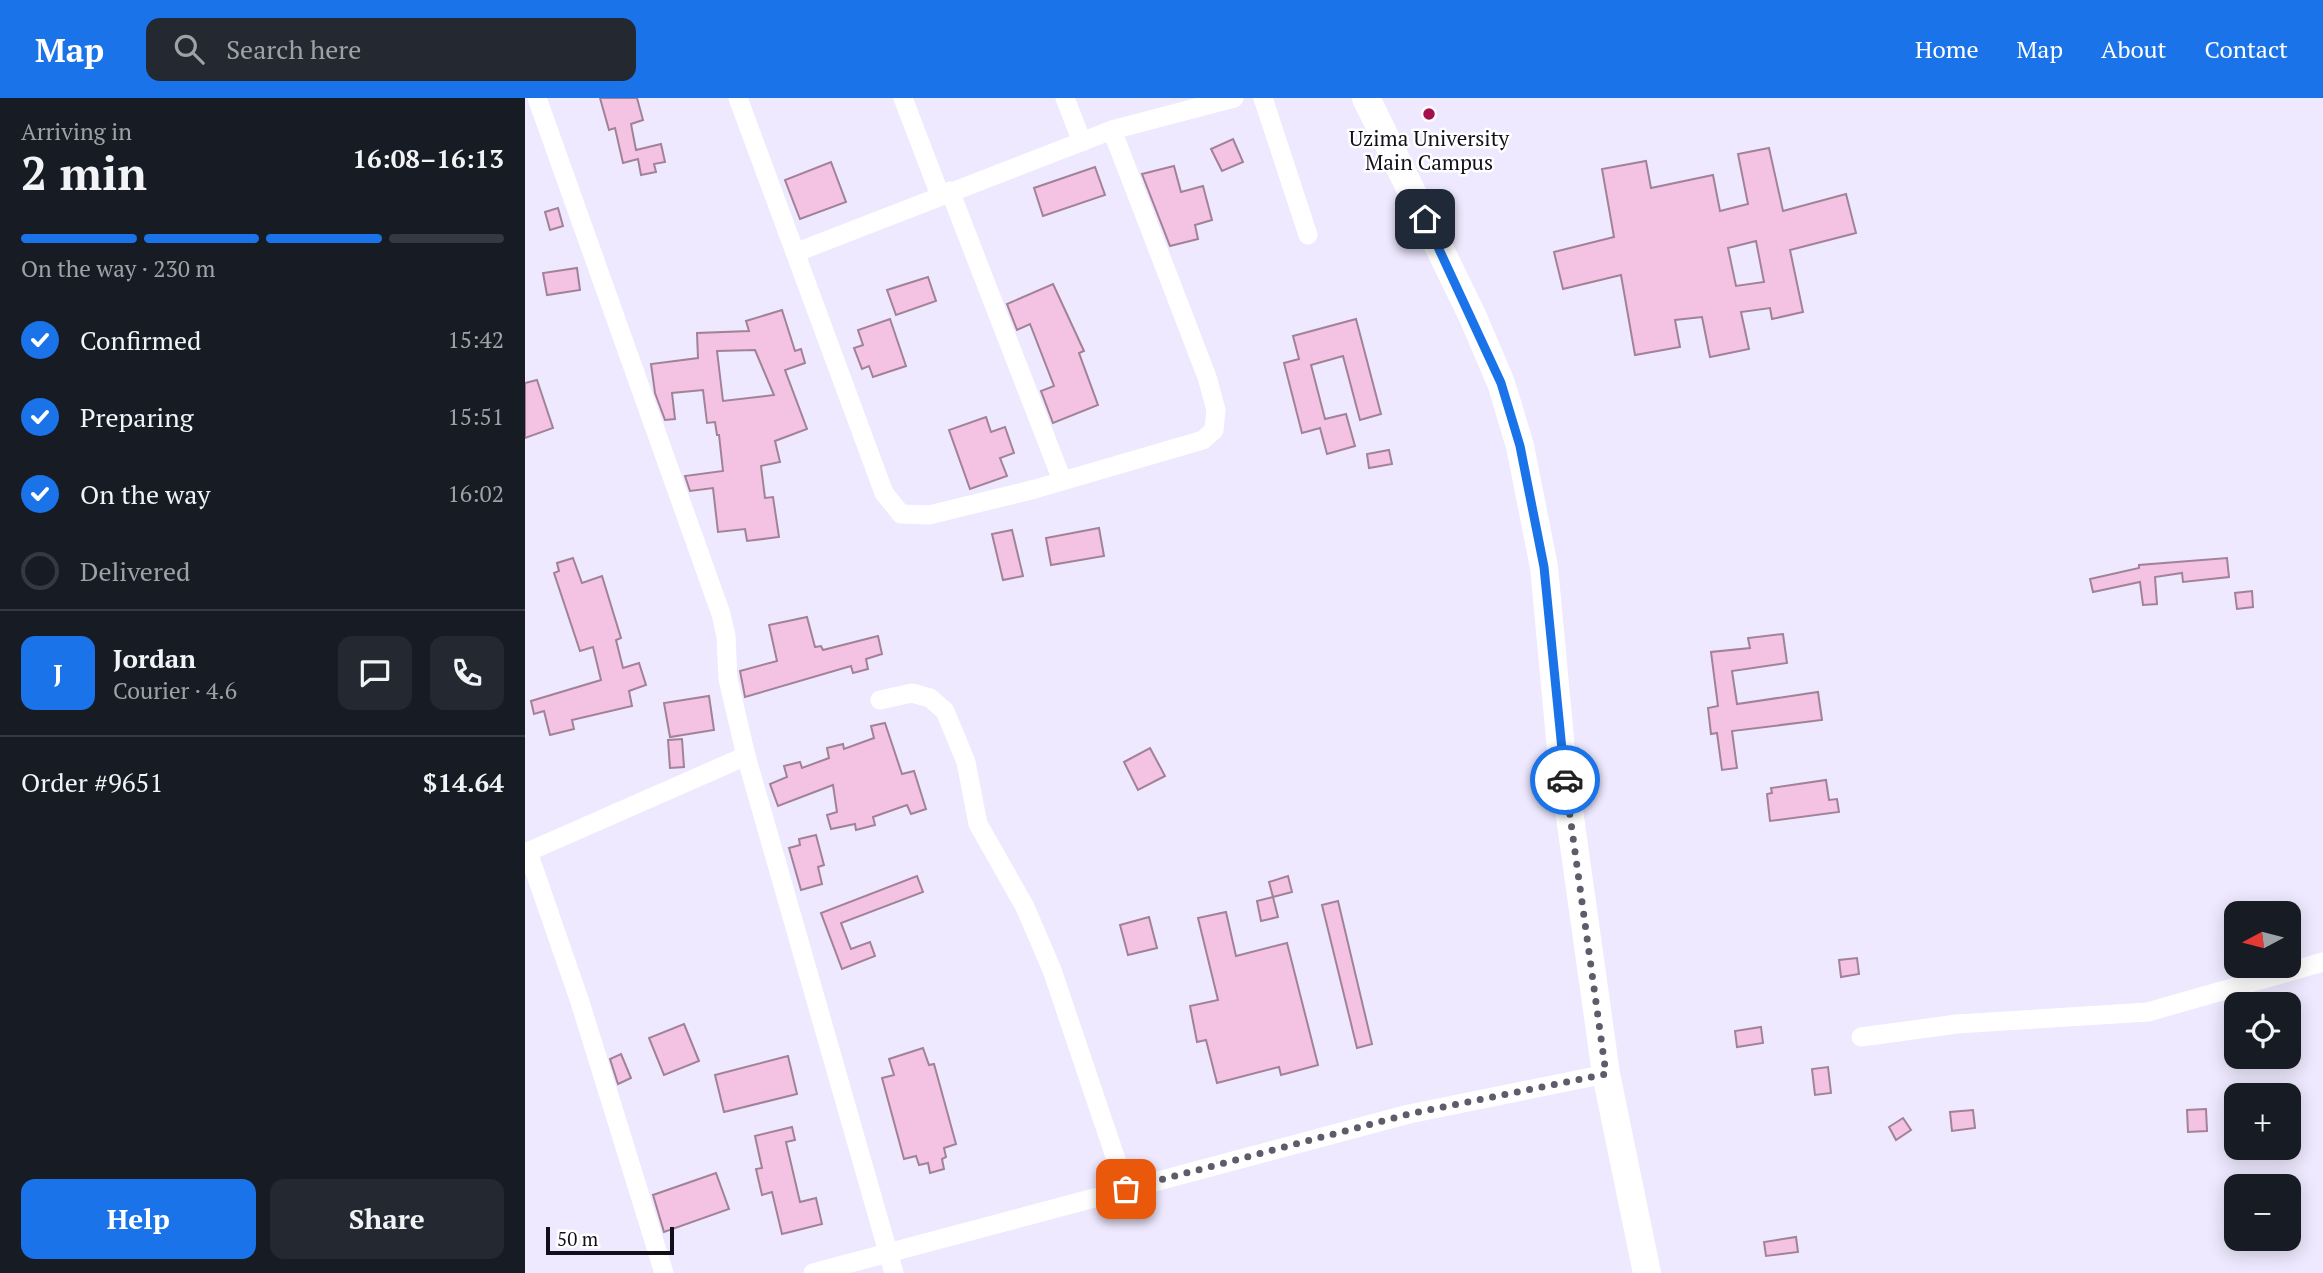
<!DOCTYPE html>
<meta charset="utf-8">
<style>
body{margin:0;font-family:"PT Serif",serif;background:#242831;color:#f1f3f6;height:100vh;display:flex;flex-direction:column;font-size:26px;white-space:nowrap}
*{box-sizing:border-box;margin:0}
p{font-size:23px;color:#9ea1a6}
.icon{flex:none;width:38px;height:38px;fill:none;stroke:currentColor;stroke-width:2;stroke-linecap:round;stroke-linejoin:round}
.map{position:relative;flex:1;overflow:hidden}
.side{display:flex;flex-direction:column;background:#171b24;width:525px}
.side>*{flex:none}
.needle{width:46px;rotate:263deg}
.fabs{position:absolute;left:1699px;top:803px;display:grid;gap:14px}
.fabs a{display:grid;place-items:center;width:77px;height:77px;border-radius:14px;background:#171b24;box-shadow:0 4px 18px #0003;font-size:35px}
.scale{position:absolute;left:21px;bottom:18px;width:128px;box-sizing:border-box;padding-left:7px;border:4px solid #120f1a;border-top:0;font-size:19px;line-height:24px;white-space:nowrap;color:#120f1a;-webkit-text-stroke:5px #fff;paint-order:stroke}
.pin{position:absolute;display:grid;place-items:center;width:60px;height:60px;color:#fff;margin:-30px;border-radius:14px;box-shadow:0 4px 10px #0006}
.courier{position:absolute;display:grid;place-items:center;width:70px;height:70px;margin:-35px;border:5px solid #1a73e8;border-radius:50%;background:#fff;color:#222;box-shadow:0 2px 9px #0007}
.headline em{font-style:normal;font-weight:700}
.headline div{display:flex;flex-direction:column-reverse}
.headline{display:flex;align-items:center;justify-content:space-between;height:119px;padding:0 21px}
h1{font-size:46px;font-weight:700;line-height:52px}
.bar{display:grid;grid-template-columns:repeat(4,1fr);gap:10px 7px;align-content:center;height:84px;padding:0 21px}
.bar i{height:9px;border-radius:5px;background:#363941}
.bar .current{background:#1a73e8}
.bar p{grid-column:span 4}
.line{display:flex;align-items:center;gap:18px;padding:0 21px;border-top:2px solid #363941}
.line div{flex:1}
.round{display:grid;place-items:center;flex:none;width:74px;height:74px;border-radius:14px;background:#242831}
ol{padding:0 21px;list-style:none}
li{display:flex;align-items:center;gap:21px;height:77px}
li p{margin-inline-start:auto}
li .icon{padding:7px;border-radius:50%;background:#1a73e8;color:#fff;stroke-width:4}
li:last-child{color:#9ea1a6}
li i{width:38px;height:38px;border:4px solid #363941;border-radius:50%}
.button{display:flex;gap:14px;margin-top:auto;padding:14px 21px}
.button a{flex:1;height:80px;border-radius:14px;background:#1a73e8;color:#fff;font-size:28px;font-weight:700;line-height:80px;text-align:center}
.button a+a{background:#242831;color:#f1f3f6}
header{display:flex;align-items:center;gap:42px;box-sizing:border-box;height:98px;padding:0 35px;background:#1a73e8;color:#fff}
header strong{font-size:33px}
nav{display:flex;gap:38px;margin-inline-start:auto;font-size:24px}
.search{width:490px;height:63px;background:#242831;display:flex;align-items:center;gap:18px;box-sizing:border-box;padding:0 24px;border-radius:14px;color:#9ea1a6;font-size:26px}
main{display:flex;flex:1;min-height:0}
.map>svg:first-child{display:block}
.building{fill:#f4c3e3;stroke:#a18296;stroke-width:2;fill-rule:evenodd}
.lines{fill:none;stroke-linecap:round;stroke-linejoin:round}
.street{stroke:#fff;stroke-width:19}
.secondary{stroke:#fff;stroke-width:28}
.done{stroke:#5f5b6a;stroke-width:7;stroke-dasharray:0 12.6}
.route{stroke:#1a73e8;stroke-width:9}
.poi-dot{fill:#a5114e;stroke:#fff;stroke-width:2.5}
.labels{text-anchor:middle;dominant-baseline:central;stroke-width:5;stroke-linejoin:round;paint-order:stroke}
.poi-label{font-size:21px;fill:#120f1a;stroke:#fff}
</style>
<header>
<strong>Map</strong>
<div class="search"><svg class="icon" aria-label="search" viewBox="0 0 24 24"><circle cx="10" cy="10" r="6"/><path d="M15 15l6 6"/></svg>Search here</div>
<nav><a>Home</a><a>Map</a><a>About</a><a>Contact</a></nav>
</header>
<main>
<section class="side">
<div class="headline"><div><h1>2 min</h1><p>Arriving in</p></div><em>16:08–16:13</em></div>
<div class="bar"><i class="current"></i><i class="current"></i><i class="current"></i><i></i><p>On the way · 230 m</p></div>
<ol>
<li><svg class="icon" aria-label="check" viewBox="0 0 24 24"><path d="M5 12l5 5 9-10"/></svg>Confirmed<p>15:42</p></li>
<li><svg class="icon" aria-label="check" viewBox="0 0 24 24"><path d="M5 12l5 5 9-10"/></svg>Preparing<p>15:51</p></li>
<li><svg class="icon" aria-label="check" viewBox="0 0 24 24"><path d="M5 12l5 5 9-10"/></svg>On the way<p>16:02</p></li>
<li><i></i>Delivered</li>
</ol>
<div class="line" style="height:126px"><b class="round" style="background:#1a73e8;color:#fff">J</b><div><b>Jordan</b><p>Courier · 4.6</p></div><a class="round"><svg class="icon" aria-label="chat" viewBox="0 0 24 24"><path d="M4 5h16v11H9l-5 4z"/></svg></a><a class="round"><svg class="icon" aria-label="phone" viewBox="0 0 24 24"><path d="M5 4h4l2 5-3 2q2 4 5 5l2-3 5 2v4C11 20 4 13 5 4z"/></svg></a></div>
<div class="line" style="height:91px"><div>Order #9651</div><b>$14.64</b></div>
<div class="button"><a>Help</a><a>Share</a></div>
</section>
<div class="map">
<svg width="1798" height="1175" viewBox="0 0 1798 1175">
<rect width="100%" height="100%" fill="#eee9fe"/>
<g class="building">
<path d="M75,0h37l6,22 -12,4 5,26 25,-6 4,18 -11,2 2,8 -15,3 -3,-16 -15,4 -8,-35 -6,2z"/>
<path d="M708,41l10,23 -21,9 -11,-22z"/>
<path d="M1244,50l14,63 63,-17 10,39 -66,17 13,62 -31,7 -2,-11 -29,4 8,37 -39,8 -8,-40 -27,3 5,27 -45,8 -14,-80 -58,14 -9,-37 60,-15 -12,-68 44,-8 5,27 62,-13 7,36 28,-7 -10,-50zM1231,143l8,41 -28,4 -8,-38z"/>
<path d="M306,64l15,40 -46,17 -15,-39z"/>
<path d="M649,68l7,26 22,-6 9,34 -17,5 3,14 -28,7 -28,-72z"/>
<path d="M570,69l10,28 -62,21 -9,-28z"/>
<path d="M33,110l5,18 -13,4 -5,-18z"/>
<path d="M52,170l3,22 -33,5 -4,-22z"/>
<path d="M403,179l8,24 -40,14 -9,-25z"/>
<path d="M528,186l31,67 -5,2 19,52 -45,18 -12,-32 13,-5 -24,-62 -13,6 -10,-26z"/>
<path d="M257,212l13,41 6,-2 4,14 -20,7 22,59 -32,12 5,21 -19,4 4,32 8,-1 6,40 -32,4 -2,-12 -27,3 -5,-44 -23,3 -5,-15 38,-5 -4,-36h-2l-2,-13 -8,1 -4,-33 -31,3 3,26 -10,1 -10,-27 -4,-29 47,-6 -1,-25 52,-2 -3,-10zM230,252l19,45 -51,6 -6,-50z"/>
<path d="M365,221l16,47 -33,11 -4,-11 -7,3 -8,-21 9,-3 -5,-15z"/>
<path d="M831,221l25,95 -21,6 -17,-64 -32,9 14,54 21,-5 9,32 -28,8 -7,-26 -18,5 -18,-70 15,-4 -6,-23z"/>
<path d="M12,282l16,48 -28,10v-55z"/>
<path d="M461,319l5,15 14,-5 9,26 -14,5 7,18 -37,13 -21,-59z"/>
<path d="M864,352l3,14 -23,4 -2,-14z"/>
<path d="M574,430l5,28 -53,9 -5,-27z"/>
<path d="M487,432l11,46 -20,4 -11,-46z"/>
<path d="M48,460l9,25 20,-7 19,62 -5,2 7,28 16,-5 7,22 -17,6 3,15 -60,14 2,9 -24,6 -6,-24 -10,3 -3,-13 70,-21 -8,-33 -13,4 -26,-78 5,-2 -2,-8z"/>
<path d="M1702,460l2,19 -46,5 -1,-9 -27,4 2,27 -14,1 -3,-23 -47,10 -3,-13 49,-11v-3z"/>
<path d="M1727,493l1,16 -16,2 -2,-16z"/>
<path d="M282,519l8,30 6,-1 2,4 55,-14 4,18 -16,5 2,10 -15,4 -2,-7 -106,31 -5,-26 37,-10 -8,-36z"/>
<path d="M1258,536l4,29 -55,8 5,33 81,-12 4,28 -90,11 5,37 -15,2 -5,-37 -6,1 -3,-26 10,-2 -7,-54 39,-4 -2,-10z"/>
<path d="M184,598l5,34 -44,7 -6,-34z"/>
<path d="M360,625l17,51 12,-3 12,38 -15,5 -4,-9 -34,12 2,8 -19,5 -1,-6 -24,5 -4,-14 10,-3 -4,-27 -55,21 -8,-22 17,-7 -3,-11 16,-4 2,6 27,-10 -2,-10 16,-4 1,5 30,-11 -3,-12z"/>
<path d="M157,641l2,28 -14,1 -2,-28z"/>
<path d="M625,650l15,28 -27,14 -14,-28z"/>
<path d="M1301,682l3,20 8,-1 2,13 -69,9 -3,-27 5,-1 -1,-5z"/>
<path d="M291,737l8,30 -6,2 4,17 -21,6 -12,-42 11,-3 -1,-6z"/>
<path d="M392,778l6,16 -82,31 10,26 19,-7 5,14 -33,13 -21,-56z"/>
<path d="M763,778l4,16 -19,5 -4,-15z"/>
<path d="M748,799l5,20 -17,4 -4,-20z"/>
<path d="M813,803l34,143 -15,4 -35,-143z"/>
<path d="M701,814l10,44 51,-13 31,122 -37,10 -2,-8 -62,16 -11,-43 -9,2 -7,-36 28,-6 -20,-82z"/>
<path d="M624,819l8,31 -29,7 -8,-30z"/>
<path d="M1332,860l2,16 -18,3 -2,-17z"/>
<path d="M159,926l15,37 -35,14 -15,-37z"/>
<path d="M1236,929l2,16 -26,4 -2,-16z"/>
<path d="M398,950l6,17 5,-1 22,80 -12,4 2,9 -4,2 2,10 -14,4 -2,-10 -9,2 -3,-9 -12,3 -22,-81 12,-3 -5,-16z"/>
<path d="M96,956l10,24 -13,6 -8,-25z"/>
<path d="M263,958l9,38 -73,18 -9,-37z"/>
<path d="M1303,969l3,26 -16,2 -3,-26z"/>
<path d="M1681,1011l1,22 -19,1 -1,-22z"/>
<path d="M1448,1012l2,18 -23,3 -2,-19z"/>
<path d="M1378,1020l8,12 -15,10 -7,-13z"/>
<path d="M267,1029l3,13 -9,2 14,60 16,-4 6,26 -40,10 -10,-42 -10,3 -6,-26 6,-1 -7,-32z"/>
<path d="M191,1075l13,36 -65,23 -11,-37z"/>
<path d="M1271,1139l2,15 -32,4 -2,-14z"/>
</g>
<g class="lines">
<g class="street">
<path d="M12,0l184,516 5,22 2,43 18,77 148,517"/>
<path d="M213,0l146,395 17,21 28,1 106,-26 168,-49 11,-10 2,-20 -9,-33 -95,-247"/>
<path d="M378,0l37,97"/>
<path d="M540,0l17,44"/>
<path d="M738,0l45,137"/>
<path d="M425,93l112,289"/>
<path d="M272,154l315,-122 122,-32"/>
<path d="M355,602l32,-7 18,5 15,13 21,51 12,62 47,83 27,63 74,219"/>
<path d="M3,754l52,150 84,271"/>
<path d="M0,755l221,-97"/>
<path d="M1336,939l96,-13 191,-12 175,-50"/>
<path d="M288,1175l596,-159 197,-40"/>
</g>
<path class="secondary" d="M841,0l106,217 29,68 19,63 24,121 18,193 44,314 41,199"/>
</g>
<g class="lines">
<path class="done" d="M601,1091l283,-75 197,-40 -41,-294"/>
<path class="route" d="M900,121l76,164 19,63 24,121 21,213"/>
</g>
<circle class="poi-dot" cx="904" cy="16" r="7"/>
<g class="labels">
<g class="poi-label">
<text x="904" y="40">Uzima University<tspan x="904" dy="24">Main Campus</tspan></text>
</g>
</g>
</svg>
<div class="fabs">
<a><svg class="needle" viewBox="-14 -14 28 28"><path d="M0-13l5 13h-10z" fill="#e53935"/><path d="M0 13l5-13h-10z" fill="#9ea1a6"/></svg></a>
<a><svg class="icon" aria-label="locate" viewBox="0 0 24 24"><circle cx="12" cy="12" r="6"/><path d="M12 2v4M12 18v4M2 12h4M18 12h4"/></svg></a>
<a>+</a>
<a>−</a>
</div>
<div class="scale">50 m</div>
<div class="pin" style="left:601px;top:1091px;background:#ea580c"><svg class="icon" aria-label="bag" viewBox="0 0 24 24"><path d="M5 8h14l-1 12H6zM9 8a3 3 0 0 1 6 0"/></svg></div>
<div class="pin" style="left:900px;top:121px;background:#1f2937"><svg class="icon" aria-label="home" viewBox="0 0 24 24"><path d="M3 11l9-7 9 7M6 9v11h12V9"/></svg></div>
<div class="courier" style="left:1040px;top:682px"><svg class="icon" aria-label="car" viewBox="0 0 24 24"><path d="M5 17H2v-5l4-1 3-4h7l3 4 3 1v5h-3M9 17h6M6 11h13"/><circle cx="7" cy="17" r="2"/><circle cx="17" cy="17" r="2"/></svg></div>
</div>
</main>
